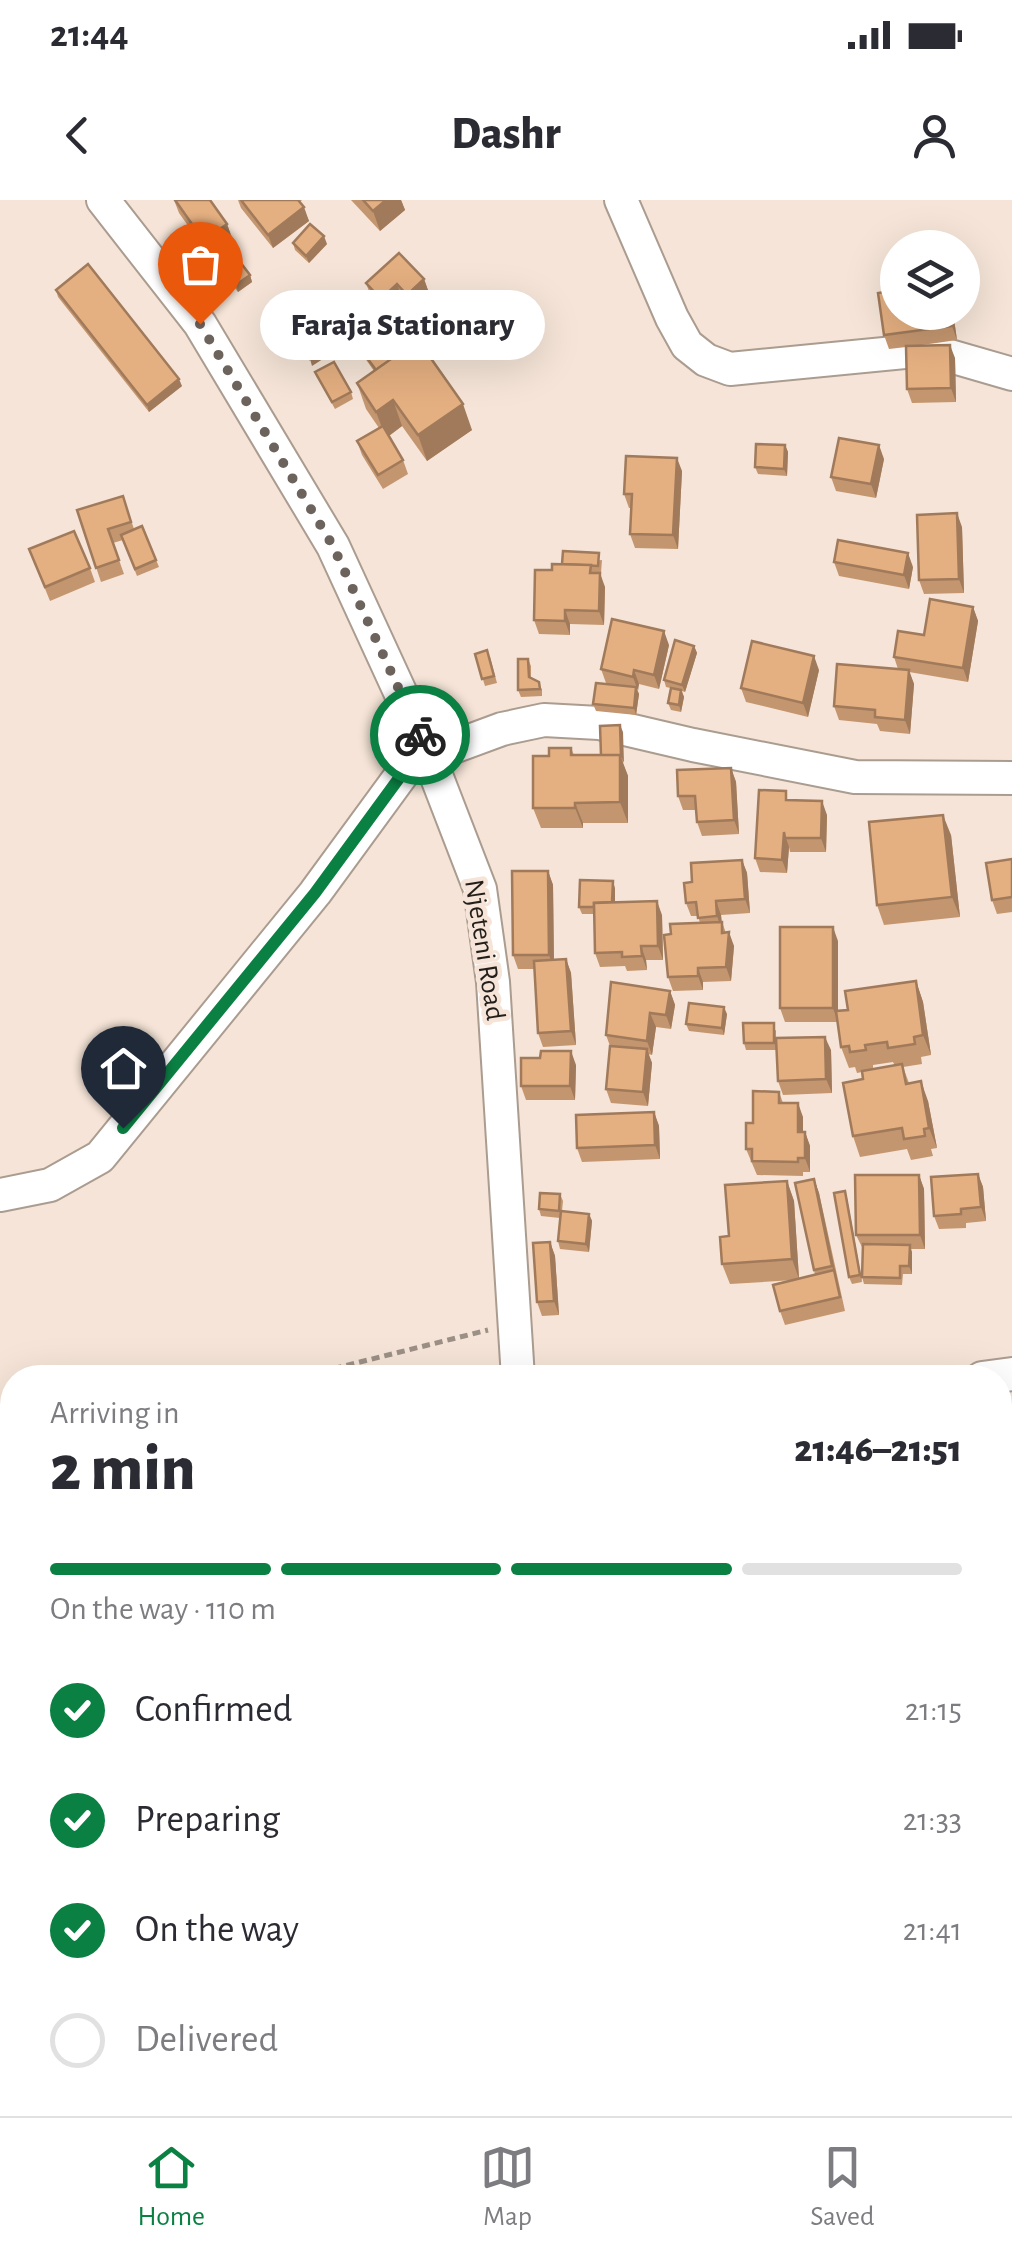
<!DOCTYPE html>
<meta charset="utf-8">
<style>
body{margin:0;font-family:"Alegreya Sans",sans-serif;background:#f7f7f7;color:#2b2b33;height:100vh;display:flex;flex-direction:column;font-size:38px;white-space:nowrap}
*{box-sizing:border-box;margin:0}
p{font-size:32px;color:#7c7c81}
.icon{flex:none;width:55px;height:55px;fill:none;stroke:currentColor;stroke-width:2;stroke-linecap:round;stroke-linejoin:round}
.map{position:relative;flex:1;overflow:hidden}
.details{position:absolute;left:0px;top:1165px;width:1012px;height:752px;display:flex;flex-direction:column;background:#fff;border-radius:40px 40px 0 0;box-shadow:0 10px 40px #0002}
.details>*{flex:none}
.controls{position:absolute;left:880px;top:30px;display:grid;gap:20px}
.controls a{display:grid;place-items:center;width:100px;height:100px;border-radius:50%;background:#fff;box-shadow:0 10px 40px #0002;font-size:50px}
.pin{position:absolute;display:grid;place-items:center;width:85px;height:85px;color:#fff;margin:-102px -42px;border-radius:50% 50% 50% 0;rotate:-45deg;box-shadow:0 0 10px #0007}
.pin .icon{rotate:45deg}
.courier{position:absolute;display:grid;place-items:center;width:100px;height:100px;margin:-50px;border:8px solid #0b8043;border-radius:50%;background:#fff;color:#222;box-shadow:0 2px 12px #0007}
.bubble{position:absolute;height:70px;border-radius:35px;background:#fff;box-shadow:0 10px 40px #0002;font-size:32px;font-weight:800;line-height:70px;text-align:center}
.head em{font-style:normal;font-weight:800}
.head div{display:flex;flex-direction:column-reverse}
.head{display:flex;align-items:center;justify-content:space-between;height:170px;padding:0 50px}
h1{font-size:65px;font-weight:800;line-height:75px}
.bar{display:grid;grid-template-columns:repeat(4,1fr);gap:15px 10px;align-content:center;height:120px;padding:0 50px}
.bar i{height:12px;border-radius:8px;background:#e1e1e2}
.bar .active{background:#0b8043}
.bar p{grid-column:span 4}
ol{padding:0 50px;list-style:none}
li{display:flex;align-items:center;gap:30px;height:110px}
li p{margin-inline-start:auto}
li .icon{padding:10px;border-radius:50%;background:#0b8043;color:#fff;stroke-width:4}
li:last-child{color:#7c7c81}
li i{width:55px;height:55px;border:5px solid #e1e1e2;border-radius:50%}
.status{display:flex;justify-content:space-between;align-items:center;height:70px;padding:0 50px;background:#fff;direction:ltr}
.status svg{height:28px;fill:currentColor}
header{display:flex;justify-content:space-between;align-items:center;height:130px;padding:0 50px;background:#fff;font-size:45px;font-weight:800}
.dock{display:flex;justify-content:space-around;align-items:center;height:140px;border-top:2px solid #e1e1e2;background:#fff;font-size:28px;color:#7c7c81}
.dock a{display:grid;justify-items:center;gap:5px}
.dock .active{color:#0b8043}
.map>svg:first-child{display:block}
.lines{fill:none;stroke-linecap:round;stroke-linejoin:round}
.minor-casing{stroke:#ab9c90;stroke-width:36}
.path{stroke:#9c9086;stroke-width:5;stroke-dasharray:8 5;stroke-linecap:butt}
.minor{stroke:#fff;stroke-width:32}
.wall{fill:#c4966f;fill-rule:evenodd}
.shaded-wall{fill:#a07a5a}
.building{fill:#e4af81;stroke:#a07a5a;stroke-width:2.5}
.done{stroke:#6c635c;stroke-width:10;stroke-dasharray:0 18}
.route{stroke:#0b8043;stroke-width:12}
.labels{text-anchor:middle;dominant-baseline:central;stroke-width:9;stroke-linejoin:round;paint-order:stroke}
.street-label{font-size:28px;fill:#231e19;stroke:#f5e4d7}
</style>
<div class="status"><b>21:44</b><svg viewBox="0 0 49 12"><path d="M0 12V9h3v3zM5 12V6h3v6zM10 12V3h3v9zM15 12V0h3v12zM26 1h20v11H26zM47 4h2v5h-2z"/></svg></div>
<header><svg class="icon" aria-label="back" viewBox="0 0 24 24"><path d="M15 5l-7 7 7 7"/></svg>Dashr<svg class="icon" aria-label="person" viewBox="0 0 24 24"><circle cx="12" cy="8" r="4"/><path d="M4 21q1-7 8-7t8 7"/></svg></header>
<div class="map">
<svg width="1012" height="1916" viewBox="0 0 1012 1916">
<rect width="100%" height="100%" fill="#f5e4d7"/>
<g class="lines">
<defs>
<g id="minor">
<path d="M103,0l97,124 133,222 91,198 56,145 13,93 25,396"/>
<path d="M621,0l51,118 15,27 19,15 24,9 185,-18 35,5 62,18"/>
<path d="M429,556l73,-27 42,-9 55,3 94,22 162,32 157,1"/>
<path d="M0,995l50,-10 50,-28 215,-264 109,-149"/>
<path d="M982,1178l30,-4"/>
<path d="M1000,1412l12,-103"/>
<path d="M1000,1649l12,17"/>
<path d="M538,1905v11"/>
<path d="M636,1916l98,-6 104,6"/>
</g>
</defs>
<use href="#minor" class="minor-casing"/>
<g class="path">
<path d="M296,1178l192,-48"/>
<path d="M0,1241l12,-3"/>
</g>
<use href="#minor" class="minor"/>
</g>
<g class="wall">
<path d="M174,0l53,24 5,14 -34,24 -11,-16 -5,-14 7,-5 -10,-14z"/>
<path d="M238,0h64l-2,2 9,19 -36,27 -32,-40z"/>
<path d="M351,0h50l4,10 -25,21z"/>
<path d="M293,43l34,1 -18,19 -14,-13z"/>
<path d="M220,64l30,11 2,7 -14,10 -16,-21z"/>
<path d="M424,79l5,14 -17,16 -10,-11 -16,15 -15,-16 -5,-14z"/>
<path d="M56,90l126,96 -33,26 -91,-115z"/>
<path d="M953,112l4,28 -42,6 40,12 1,44 -44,1 -5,-14 -1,-42 -17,2 -5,-14z"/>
<path d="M359,147l36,10 77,73 -45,31 -25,-35 -13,10 14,24 5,14 -25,15 -21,-34 -5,-14 22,-13 -13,-19 -9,-26 17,-12 -12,-17z"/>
<path d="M315,172l36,20 2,7 -18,10z"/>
<path d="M785,245l3,7 -1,24 -29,-2 -3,-7z"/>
<path d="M884,259l-8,39 -40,-7 -5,-14z"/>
<path d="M682,271l-4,78 -43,-1 -5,-14 1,-26h-2l-5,-14z"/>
<path d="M123,296l11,33 8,-3 17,41 -22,9 -14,-36 -10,3 11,31 -23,8 -24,-72z"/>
<path d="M962,327l2,66 -40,1 -5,-14z"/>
<path d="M29,349l61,19 5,14 -45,19z"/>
<path d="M602,360l-1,13 -8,-1 12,15 -1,38 -34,-1v11l-31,-1 -5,-14 18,-50 10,-6z"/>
<path d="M834,362l79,5 -4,22 -70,-13z"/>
<path d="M973,407l5,14 -10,61 -59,-10 5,12 -4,50 -30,-3 -3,-7 -38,-4 -5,-14 64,-37 -4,-12 30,-22z"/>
<path d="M669,445l-10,44 -20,-5 -2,6 2,4 -3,21 -40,-4 -3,-7 20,-19 -7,-2 -5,-14z"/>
<path d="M694,446l3,7 -12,39 -3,-1 2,6 -3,15 -10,-2 -3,-7 7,-14 -9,-2 -2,-7z"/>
<path d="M475,454l15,3 7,26 -12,3z"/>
<path d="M528,459l3,7v12l11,11v7l-21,1 -3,-7z"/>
<path d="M819,470l-11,47 -62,-15 -5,-14z"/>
<path d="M623,532v31l5,13v47h-45v5h-42l-8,-20 16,-52 22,-8 3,7h27z"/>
<path d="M731,568l5,14 3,52 -37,2 -5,-14 -1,-12h-13l-5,-14z"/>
<path d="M790,600l37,15 -1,37h-36l-1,-5 -2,26 -27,-1 -5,-14z"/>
<path d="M951,635l9,82 -76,8 -7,-20z"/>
<path d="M1012,659v53l-15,2 -5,-14z"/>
<path d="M742,660l5,13 3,40 -29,2 1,7 4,11 8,13 -3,35 -28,1v8l-30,1 -5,-14 3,-43 29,-11 -2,-7h-7l-5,-13 6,-21z"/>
<path d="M548,671l5,14 1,75 12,-1 5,14 5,72 -33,2 -5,-14 -3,-64h-17l-5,-14z"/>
<path d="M615,688v14l47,13 1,45h-17l1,10 -20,1 -2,-5 -25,1 -5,-14 -1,-39h-12l-3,-7z"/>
<path d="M838,741v70l10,-1 68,-29 7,21 8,53 -10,2 1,7 -19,3 6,16 19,18 9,47 -6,1 2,7 -22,4 -4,-11 -47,8 -7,-21 10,-57 -1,-7 -5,1 -2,-6 -6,1 -8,-21 -4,-25h-52l-5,-14zM893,862l2,4 -22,3v-4z"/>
<path d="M670,791l5,14 -4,24 -15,-2 -4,28 -4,-1 4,9 -4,43 -37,-3 -5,-14 4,-43 -4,-11z"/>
<path d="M727,814l-3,21 -35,-4 -3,-7z"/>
<path d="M776,830v8l55,12 1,43 -49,2 -5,-14 -2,-31h-30l-2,-7z"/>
<path d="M540,858l36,7 -1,35h-49l-5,-14z"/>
<path d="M779,892l4,11 20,14v15h2l5,14v26h-7v4l-46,-1 -11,-26 7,-26z"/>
<path d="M654,912l5,14 1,33 -78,3 -5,-14z"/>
<path d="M978,974l5,13 3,34 -20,2v5l-27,1 -5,-13z"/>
<path d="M919,975l5,14 1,60h-14l1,25h-9l-1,11 -38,-1 -2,-7 1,-28 -7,-14z"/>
<path d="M814,979l5,14 26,118 -60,14 -5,-14 14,-31 -64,4 -8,-20 7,-28 58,-55 7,20 5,77 16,-3 -1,-5z"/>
<path d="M845,991l17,91 -10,2 -3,-7z"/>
<path d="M560,994l3,7 -1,10 27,3 3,7 -3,31 -29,-3 -2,-8 2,-23 -19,-2 -2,-7z"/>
<path d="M550,1042l5,14 4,59 -17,1 -5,-14z"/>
<path d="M1000,1688h12v57l-12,-1z"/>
</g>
<g class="shaded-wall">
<path d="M386,0h15l4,10 -25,21 -7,-20z"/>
<path d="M304,7l5,14 -36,27 -5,-13z"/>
<path d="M227,24l5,14 -34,24 -5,-14z"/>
<path d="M324,36l3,8 -18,19 -3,-7z"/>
<path d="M250,75l2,7 -14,10 -2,-7z"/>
<path d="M424,79l5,14 -17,16 -5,-14z"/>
<path d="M397,84l5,14 -16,15 -5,-14z"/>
<path d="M950,112h3l4,28 -5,-14z"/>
<path d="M950,145l5,13 1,44 -5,-14z"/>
<path d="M323,150l3,7 -14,9 -2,-7z"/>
<path d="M179,179l3,7 -33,26 -2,-7z"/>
<path d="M393,200l9,26 -16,12 -10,-26z"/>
<path d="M463,204l9,26 -45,31 -9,-26z"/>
<path d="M785,245l3,7 -1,24 -3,-7z"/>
<path d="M879,245l5,14 -8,39 -5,-14z"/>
<path d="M677,258l5,13 -4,78 -5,-14z"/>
<path d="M957,313l5,14 2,66 -5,-14z"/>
<path d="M908,353l5,14 -4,22 -5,-14z"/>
<path d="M600,373l5,14 -1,38 -5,-14z"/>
<path d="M973,407l5,14 -10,61 -5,-14z"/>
<path d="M565,410l5,14v11l-5,-14z"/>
<path d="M664,431l5,14 -10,44 -5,-14z"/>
<path d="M694,446l3,7 -12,39 -3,-7z"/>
<path d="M814,456l5,14 -11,47 -5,-14z"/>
<path d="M634,470l5,14 -1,7 -5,-14z"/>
<path d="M909,470l5,14 -4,50 -5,-14z"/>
<path d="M636,487l3,7 -3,21 -2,-7z"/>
<path d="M681,490l3,7 -3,15 -2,-7z"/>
<path d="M620,525l3,7 1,31 -3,-7z"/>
<path d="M620,555l8,21v47l-8,-21z"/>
<path d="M731,568l5,14 3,52 -5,-14z"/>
<path d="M822,601l5,14 -1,37 -5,-14z"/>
<path d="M575,603l8,20v5l-8,-20z"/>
<path d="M943,615l8,20 9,82 -8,-20z"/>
<path d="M784,632l5,15 -2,26 -5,-13z"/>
<path d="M742,660l5,13 3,40 -5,-14z"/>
<path d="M548,671l5,14 1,84 -5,-14z"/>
<path d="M613,681l2,7v27l-3,-7z"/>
<path d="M657,701l5,14 1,45 -5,-14z"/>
<path d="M716,701l5,14 1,15 -5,-14z"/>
<path d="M833,727l5,14v81l-5,-14z"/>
<path d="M729,732l5,14 -3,35 -5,-14z"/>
<path d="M641,746l5,14 1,10 -5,-14z"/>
<path d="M566,759l5,14 5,72 -5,-14z"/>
<path d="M698,768l5,14v8l-5,-14z"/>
<path d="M916,781l7,21 8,53 -8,-20z"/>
<path d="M670,791l5,14 -4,24 -5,-14z"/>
<path d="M724,807l3,7 -3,21 -2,-7z"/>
<path d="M650,813l6,14 -4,28 -5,-14z"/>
<path d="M825,837l6,13 1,43 -6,-14z"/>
<path d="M647,849l5,14 -4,43 -5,-14z"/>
<path d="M571,851l5,14 -1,35 -5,-14z"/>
<path d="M921,881l7,20 9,47 -8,-20z"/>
<path d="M798,903l5,14v29l-5,-14z"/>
<path d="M654,912l5,14 1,33 -5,-14z"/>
<path d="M805,932l5,14v26l-5,-14z"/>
<path d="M978,974l5,13 3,34 -5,-14z"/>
<path d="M919,975l5,14 1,60 -5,-14z"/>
<path d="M814,979l5,14 18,87 -5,-14z"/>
<path d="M787,981l7,20 5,78 -7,-20z"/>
<path d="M845,991l2,7 15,84 -2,-7z"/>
<path d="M589,1014l3,7 -3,31 -3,-8z"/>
<path d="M550,1042l5,14 4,59 -5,-14z"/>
<path d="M910,1045l2,7v22l-3,-8z"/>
</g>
<g class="building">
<path d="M175,0h35l17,24 -34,24 -11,-16 10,-8z"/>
<path d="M241,0h57l6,7 -36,28z"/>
<path d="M363,0h23l-13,11z"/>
<path d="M310,24l14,12 -18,20 -13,-13z"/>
<path d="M399,53l25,26 -17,16 -10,-11 -16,15 -15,-16z"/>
<path d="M234,54l16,21 -14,10 -16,-21z"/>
<path d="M88,64l91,115 -32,26 -91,-115z"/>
<path d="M898,90v22h52l2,14 -68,9 -6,-42z"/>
<path d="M378,133l17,24 -19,13 -17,-23z"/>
<path d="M314,137l9,13 -13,9 -9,-12z"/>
<path d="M418,140l45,64 -45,31 -25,-35 -17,12 -19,-29z"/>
<path d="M950,145l1,43 -44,1 -1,-43z"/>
<path d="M334,162l17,30 -19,10 -17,-30z"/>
<path d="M383,226l20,34 -25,15 -21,-34z"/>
<path d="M839,238l40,7 -8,39 -40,-7z"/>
<path d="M756,244l29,1 -1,24 -29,-2z"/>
<path d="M626,256l51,2 -4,77 -43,-1 2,-40h-8z"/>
<path d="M123,296l8,26 -23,7 11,31 -23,8 -19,-58z"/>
<path d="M957,313l2,66 -40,1 -2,-65z"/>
<path d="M142,326l14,34 -21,9 -14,-34z"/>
<path d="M74,331l16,37 -45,19 -16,-38z"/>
<path d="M838,340l70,13 -4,22 -70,-13z"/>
<path d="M563,351l36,2 -1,13 -36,-2z"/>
<path d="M552,364l39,1 -1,8h10l-1,38 -34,-1v11l-31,-1 1,-50h17z"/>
<path d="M930,399l43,8 -10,61 -69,-11 4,-26 26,4z"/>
<path d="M612,419l52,12 -10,44 -20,-5 -1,7 -32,-8z"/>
<path d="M675,440l19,6 -12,39 -18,-5z"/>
<path d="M752,441l62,15 -11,47 -62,-15z"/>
<path d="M487,450l7,26 -12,3 -7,-25z"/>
<path d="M518,459h10l1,18 10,5 1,7 -22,1z"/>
<path d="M837,464l72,6 -4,50 -30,-3v-7l-41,-4z"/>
<path d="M596,483l40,4 -2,21 -41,-4z"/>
<path d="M671,488l10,2 -2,15 -11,-2z"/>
<path d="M620,525l1,31 -20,-1 -1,-29z"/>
<path d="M549,548h22v7h49v47l-45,1v5h-42v-52h16z"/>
<path d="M731,568l3,52 -37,2 -2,-26h-17l-1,-26z"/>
<path d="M759,590l27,1v9l36,1 -1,37h-36l-1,-6 -2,28 -27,-2z"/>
<path d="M943,615l9,82 -75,8 -8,-83z"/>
<path d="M1012,659v38l-20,3 -6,-37z"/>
<path d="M742,660l3,39 -29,2 1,15 -19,2 -2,-16 -10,1 -2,-20 8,-1 -1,-19z"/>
<path d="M512,671h36l1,84h-36z"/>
<path d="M580,680l33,1 -1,21 -18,1v4h-15z"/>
<path d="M657,701l1,45h-17l1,10 -20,1v-5l-27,1 -1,-50z"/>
<path d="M722,722v11l7,-1 -3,35 -28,1v8l-30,1 -4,-42 7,-1 -1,-10z"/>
<rect x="780" y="727" width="53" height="81"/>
<path d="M566,759l5,72 -33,2 -4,-72z"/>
<path d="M916,781l7,54 -9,2 1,7 -27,4 -1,-6 -22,3 1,5 -16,2 -1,-6 -8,1 -5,-36 12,-1 -3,-19z"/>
<path d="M611,782l59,9 -4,24 -16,-2 -3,28 -41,-6z"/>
<path d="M689,803l35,4 -2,21 -36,-4z"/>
<path d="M743,823h31v20h-30z"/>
<path d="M825,837l1,42 -48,2 -2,-43z"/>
<path d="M610,846l37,3 -4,43 -37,-3z"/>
<path d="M541,851h30l-1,35h-49v-28h19z"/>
<path d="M902,864l4,20 15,-3 8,47 -5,1 1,7 -21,3 -2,-11 -49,8 -10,-53 20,-4 -1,-8z"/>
<path d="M753,891l26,1v11h19v29h7v26h-7v4l-46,-1v-12h-6v-26h7z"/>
<path d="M654,912l1,33 -78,3 -1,-33z"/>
<path d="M978,974l3,33 -20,2v5l-27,2 -3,-39z"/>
<path d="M855,975h64l1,60h-64z"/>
<path d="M814,979l18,87 -18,4 -19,-87z"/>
<path d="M787,981l5,78 -70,5 -2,-27 9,-1 -4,-51z"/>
<path d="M845,991l15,84 -11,2 -15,-84z"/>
<path d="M540,993l20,1 -1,17 -20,-2z"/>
<path d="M561,1011l28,3 -3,30 -28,-3z"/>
<path d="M550,1042l4,59 -17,1 -4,-59z"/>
<path d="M863,1044l47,1 -1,21h-9v12l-38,-1z"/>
<path d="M834,1070l6,27 -60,14 -7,-26z"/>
<path d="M1000,1688h12v43l-12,-1z"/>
</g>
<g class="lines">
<path class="done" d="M200,124l133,222 87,189"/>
<path class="route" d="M123,928l192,-235 109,-149 -4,-9"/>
</g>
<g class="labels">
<g class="street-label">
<text transform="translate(484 750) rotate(81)">Njeteni Road</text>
</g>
</g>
</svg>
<div class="controls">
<a><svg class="icon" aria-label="layers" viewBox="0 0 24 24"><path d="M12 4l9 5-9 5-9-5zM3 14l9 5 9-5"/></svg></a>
</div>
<div class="pin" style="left:200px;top:124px;background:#ea580c"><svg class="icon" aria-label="bag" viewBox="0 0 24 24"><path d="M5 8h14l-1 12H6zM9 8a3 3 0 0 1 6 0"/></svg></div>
<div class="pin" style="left:123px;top:928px;background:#1f2937"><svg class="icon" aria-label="home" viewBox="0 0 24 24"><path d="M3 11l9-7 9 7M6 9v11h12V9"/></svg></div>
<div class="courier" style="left:420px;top:535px"><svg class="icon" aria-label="bike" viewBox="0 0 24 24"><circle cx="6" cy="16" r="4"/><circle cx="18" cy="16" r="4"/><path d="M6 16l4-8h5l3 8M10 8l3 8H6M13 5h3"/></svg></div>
<div class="bubble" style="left:260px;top:90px;width:285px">Faraja Stationary</div>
<section class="details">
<div class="head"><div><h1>2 min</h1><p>Arriving in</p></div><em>21:46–21:51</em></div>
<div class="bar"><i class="active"></i><i class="active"></i><i class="active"></i><i></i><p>On the way · 110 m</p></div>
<ol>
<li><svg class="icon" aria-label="check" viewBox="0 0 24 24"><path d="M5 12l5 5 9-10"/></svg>Confirmed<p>21:15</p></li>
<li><svg class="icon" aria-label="check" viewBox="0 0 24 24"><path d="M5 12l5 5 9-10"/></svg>Preparing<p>21:33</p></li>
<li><svg class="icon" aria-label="check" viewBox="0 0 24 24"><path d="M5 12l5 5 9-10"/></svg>On the way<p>21:41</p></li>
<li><i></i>Delivered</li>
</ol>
</section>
</div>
<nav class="dock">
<a class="active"><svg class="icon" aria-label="home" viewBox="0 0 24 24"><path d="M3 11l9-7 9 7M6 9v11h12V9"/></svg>Home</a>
<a><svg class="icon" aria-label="map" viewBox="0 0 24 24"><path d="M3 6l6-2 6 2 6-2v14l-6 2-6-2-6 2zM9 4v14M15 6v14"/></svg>Map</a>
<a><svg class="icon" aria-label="saved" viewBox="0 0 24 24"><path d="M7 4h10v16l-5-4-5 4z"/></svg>Saved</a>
</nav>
